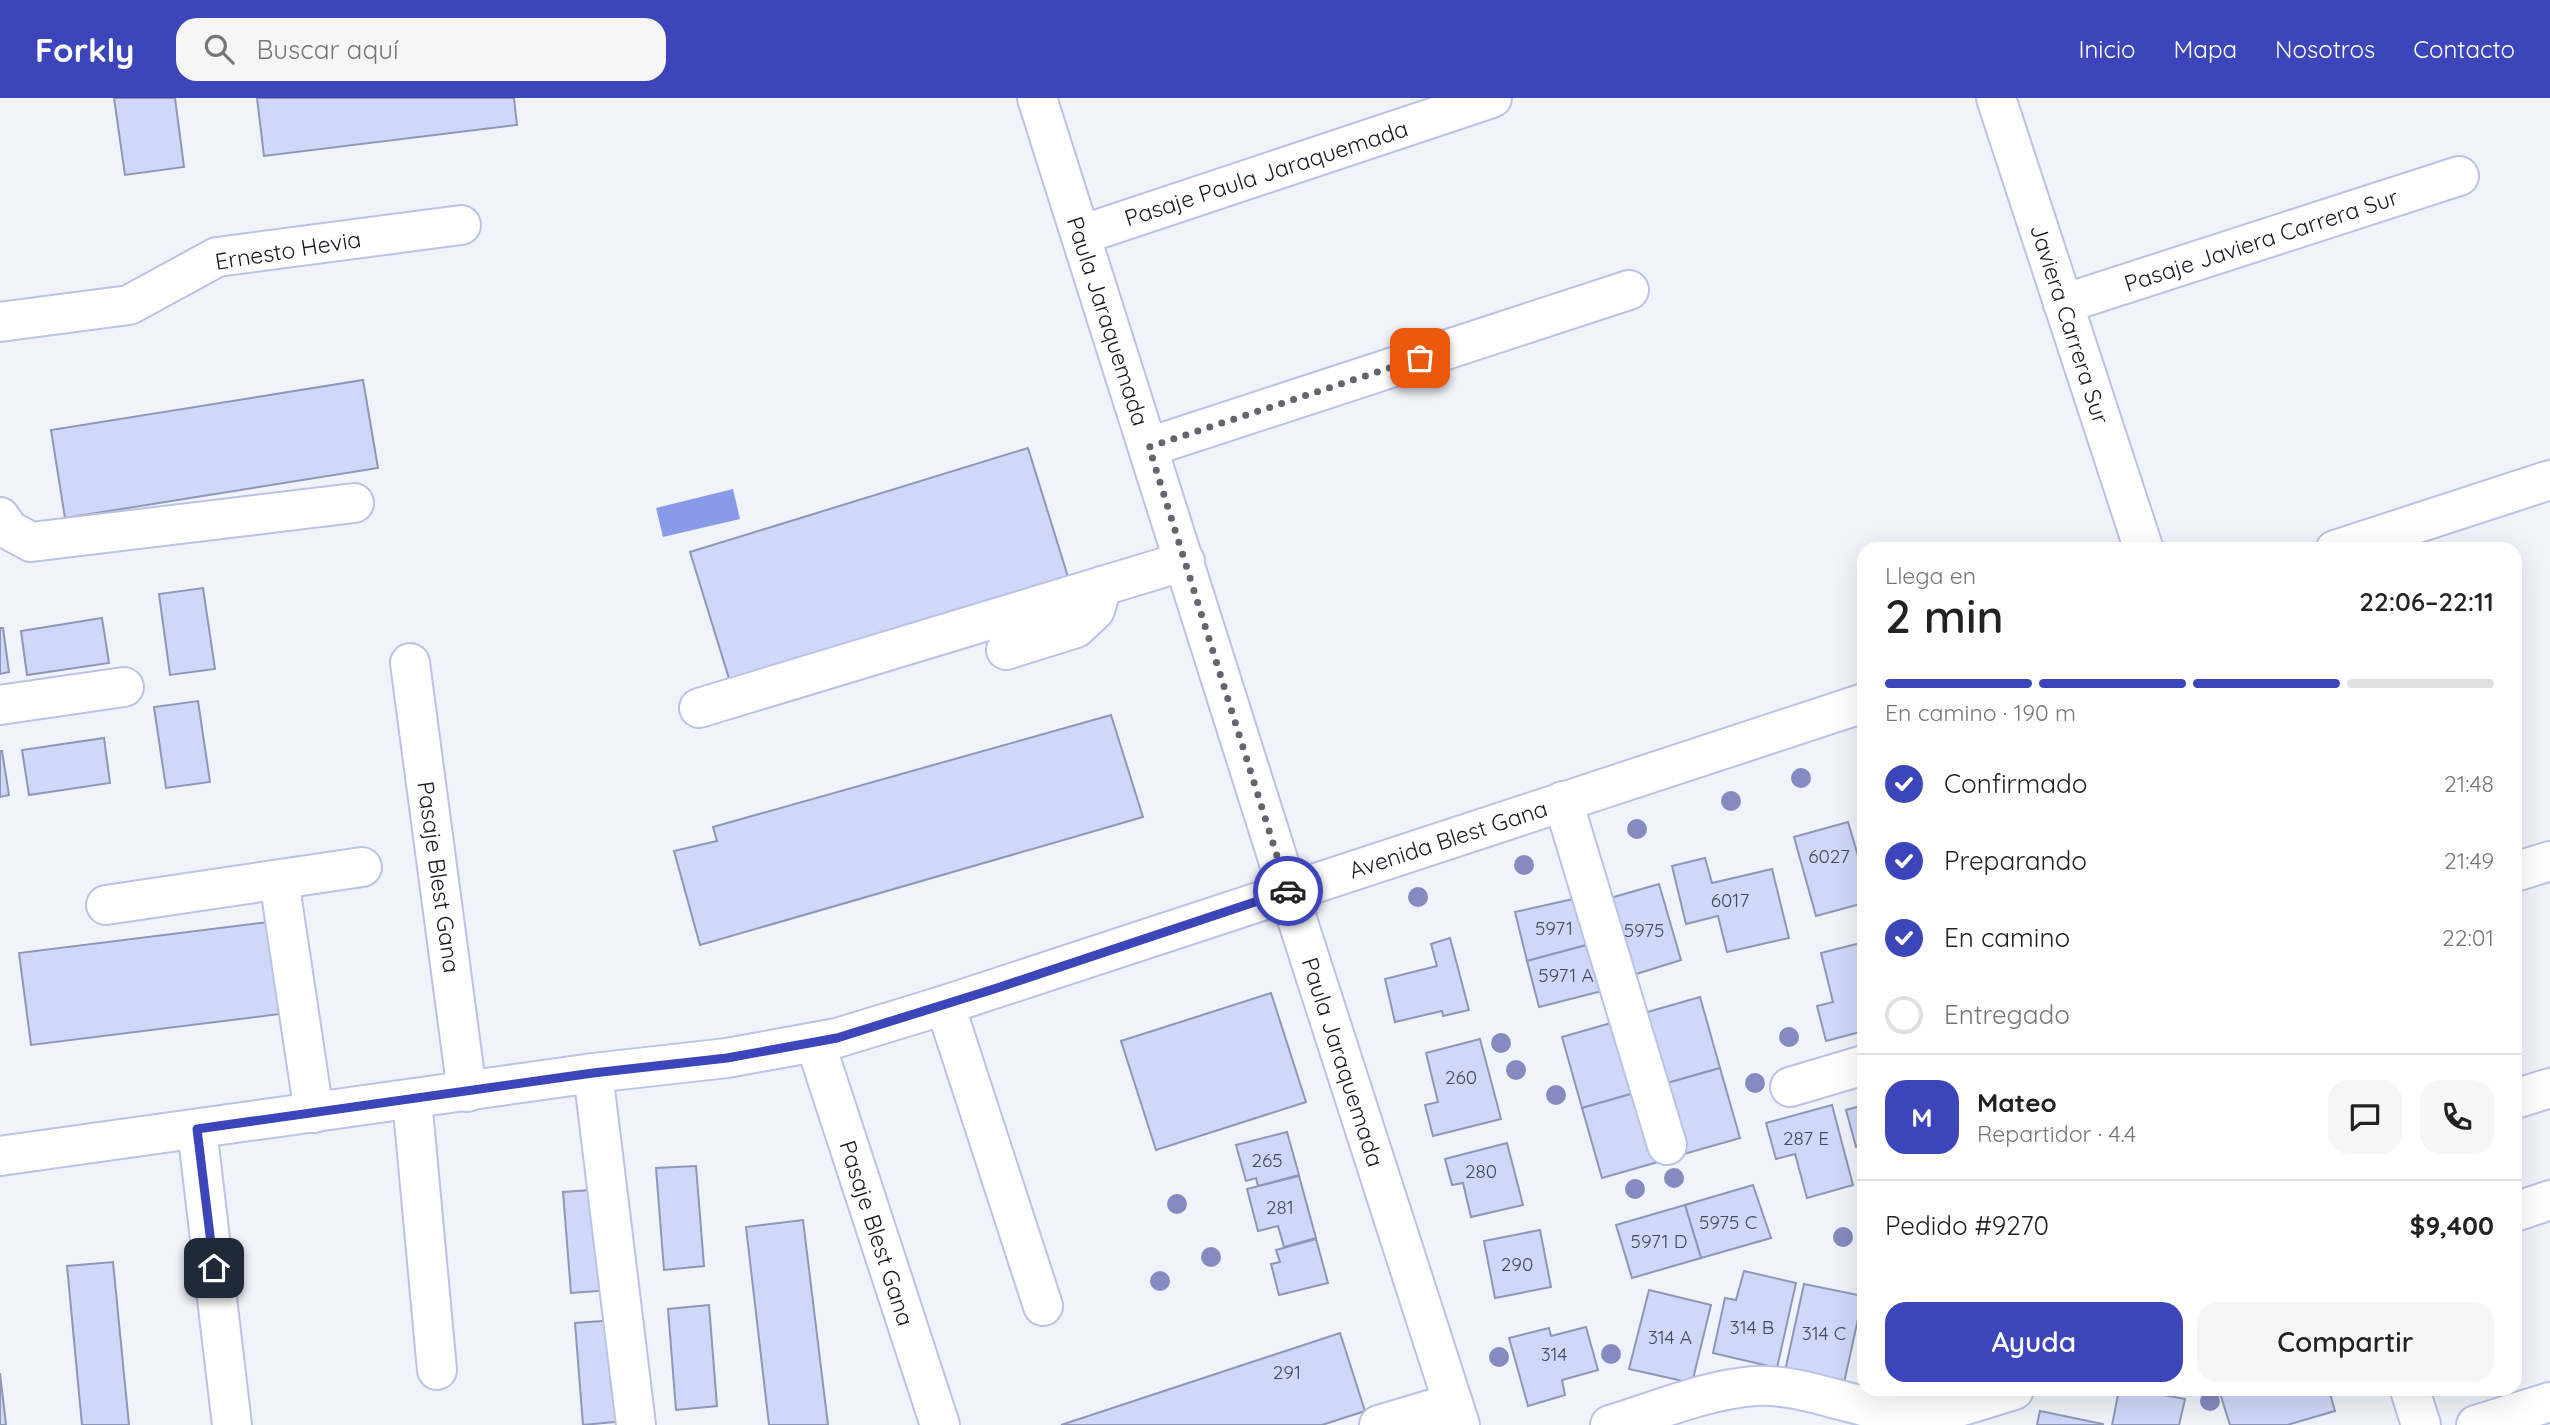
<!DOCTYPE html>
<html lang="es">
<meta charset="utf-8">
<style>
body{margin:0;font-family:Quicksand,sans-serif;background:#f6f6f6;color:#222;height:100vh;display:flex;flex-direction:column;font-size:26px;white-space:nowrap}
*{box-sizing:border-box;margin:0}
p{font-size:23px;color:#767676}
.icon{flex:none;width:38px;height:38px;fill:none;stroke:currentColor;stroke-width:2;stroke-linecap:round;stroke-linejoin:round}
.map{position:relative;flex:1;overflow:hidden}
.sheet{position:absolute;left:1857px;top:444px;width:665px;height:854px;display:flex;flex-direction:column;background:#fff;border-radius:21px;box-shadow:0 7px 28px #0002}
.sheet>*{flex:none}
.pin{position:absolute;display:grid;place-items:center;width:60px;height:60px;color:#fff;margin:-30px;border-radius:14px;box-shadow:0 4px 10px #0006}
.courier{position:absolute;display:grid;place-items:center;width:70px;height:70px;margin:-35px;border:5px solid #3c45b9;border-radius:50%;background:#fff;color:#222;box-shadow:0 2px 9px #0007}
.summary em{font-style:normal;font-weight:600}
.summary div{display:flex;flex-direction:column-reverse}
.summary{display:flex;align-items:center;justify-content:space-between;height:119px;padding:0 28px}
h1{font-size:46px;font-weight:600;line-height:52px}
.bar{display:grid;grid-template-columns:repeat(4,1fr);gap:10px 7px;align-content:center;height:84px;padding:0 28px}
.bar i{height:9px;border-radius:5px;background:#e0e0e0}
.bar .current{background:#3c45b9}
.bar p{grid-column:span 4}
.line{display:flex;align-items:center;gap:18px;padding:0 28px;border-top:2px solid #e0e0e0}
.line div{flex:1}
.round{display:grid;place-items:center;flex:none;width:74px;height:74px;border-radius:21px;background:#f6f6f6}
ol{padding:0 28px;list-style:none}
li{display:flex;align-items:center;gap:21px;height:77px}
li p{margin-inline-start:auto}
li .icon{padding:7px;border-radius:50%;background:#3c45b9;color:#fff;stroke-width:4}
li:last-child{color:#767676}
li i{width:38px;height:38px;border:4px solid #e0e0e0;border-radius:50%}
.cta{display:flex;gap:14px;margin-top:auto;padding:14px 28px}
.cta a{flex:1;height:80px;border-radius:21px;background:#3c45b9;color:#fff;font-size:28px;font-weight:600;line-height:80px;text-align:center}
.cta a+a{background:#f6f6f6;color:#222}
header{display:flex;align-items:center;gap:42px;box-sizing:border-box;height:98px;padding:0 35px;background:#3c45b9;color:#fff}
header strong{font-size:33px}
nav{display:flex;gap:38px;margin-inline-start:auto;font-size:24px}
.search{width:490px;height:63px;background:#f6f6f6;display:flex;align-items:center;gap:18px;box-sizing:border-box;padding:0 24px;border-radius:21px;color:#767676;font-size:26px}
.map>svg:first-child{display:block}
.water{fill:#899ae9}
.building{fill:#cfd8f9;stroke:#8f97b7;stroke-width:2}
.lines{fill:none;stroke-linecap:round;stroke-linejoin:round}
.minor-casing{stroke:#bac3e5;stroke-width:42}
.minor{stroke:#fff;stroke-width:38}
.tree{fill:#858ac0}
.done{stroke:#636670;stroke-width:7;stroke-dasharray:0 12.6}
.route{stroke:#3c45b9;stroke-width:9}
.labels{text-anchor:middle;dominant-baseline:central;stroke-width:7;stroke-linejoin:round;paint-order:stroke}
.number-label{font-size:19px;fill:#454a5b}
.street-label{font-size:23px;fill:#171a26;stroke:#fff}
</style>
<header>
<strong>Forkly</strong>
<div class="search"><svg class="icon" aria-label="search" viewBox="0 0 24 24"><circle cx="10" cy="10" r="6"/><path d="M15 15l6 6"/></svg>Buscar aquí</div>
<nav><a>Inicio</a><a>Mapa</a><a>Nosotros</a><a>Contacto</a></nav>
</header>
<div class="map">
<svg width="2550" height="1327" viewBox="0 0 2550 1327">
<rect width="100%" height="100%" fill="#f0f3fa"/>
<path class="water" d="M733,391l7,30 -77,18 -7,-29z"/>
<g class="building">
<path d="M114,0h61l9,69 -59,8z"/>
<path d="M257,0h257l3,27 -253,31z"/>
<path d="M363,282l15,88 -313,50 -14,-88z"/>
<path d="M1028,350l41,132 -338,105 -41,-133z"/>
<path d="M203,490l12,81 -45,6 -11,-81z"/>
<path d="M102,520l7,45 -82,12 -6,-44z"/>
<path d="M0,530h3l6,44 -9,2z"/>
<path d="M198,603l12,81 -44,6 -12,-81z"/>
<path d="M1111,617l32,102 -443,128 -26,-94 43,-10 -4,-14z"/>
<path d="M104,640l6,45 -81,12 -7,-45z"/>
<path d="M0,653h2l7,44 -9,2z"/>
<path d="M1848,724l16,54v27l-48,13 -22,-79z"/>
<path d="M1705,760l7,25 60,-14 17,69 -62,14 -9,-36 -32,8 -14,-58z"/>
<path d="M1659,786l22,76 -51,16 -23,-77z"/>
<path d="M1582,799l12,46 -67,18 -12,-49z"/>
<path d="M277,823l11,92 -257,32 -12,-92z"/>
<path d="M1450,840l19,72 -26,6 -1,-5 -47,11 -10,-43 52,-13 -6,-22z"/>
<path d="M1864,844v89l-38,10 -9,-35 16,-4 -12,-49z"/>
<path d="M1594,845l12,47 -67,17 -12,-46z"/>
<path d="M1271,895l35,109 -150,48 -35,-109z"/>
<path d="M1700,899l20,71 -56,16 -20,-71z"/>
<path d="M1618,923l20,71 -56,16 -20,-71z"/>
<path d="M1480,941l21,80 -68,17 -8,-31 13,-3 -12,-49z"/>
<path d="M1720,970l20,70 -56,16 -20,-70z"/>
<path d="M1638,994l20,70 -56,16 -20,-70z"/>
<path d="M1832,1007l21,80 -46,13 -12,-44 -19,5 -10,-36z"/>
<path d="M1864,1007v40l-8,2 -10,-37z"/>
<path d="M1287,1034l12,43 -41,11 -2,-8 -10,3 -10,-36z"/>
<path d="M1507,1045l16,62 -52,12 -8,-34 -11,2 -7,-26z"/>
<path d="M696,1068l8,100 -40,4 -8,-102z"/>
<path d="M1299,1078l17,62 -32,9 -6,-21 -20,5 -11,-42z"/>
<path d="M1753,1087l18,53 -70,20 -16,-53z"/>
<path d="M604,1091l8,101 -41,3 -8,-101z"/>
<path d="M1685,1107l16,53 -69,20 -16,-53z"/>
<path d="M803,1122l25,205h-59l-23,-198z"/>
<path d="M1540,1132l11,57 -56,11 -11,-57z"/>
<path d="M1316,1141l12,44 -49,12 -8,-31 9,-2 -4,-12z"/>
<path d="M113,1164l16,163h-47l-15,-159z"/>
<path d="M1744,1173l52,12 -19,85 -64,-15 12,-55 11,2z"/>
<path d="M1804,1186l59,12 -19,87 -59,-12z"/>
<path d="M1649,1192l62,15 -19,78 -63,-14z"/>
<path d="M709,1207l8,101 -41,4 -8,-101z"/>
<path d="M616,1222l8,101 -41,4 -8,-102z"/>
<path d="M1586,1229l12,43 -36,10 3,15 -37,11 -19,-68 40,-10 2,8z"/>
<path d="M1340,1235l25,78 -43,14h-261z"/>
<path d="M0,1275l6,52h-6z"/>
<path d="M2119,1292h19l47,9 -6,26h-67z"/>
<path d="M2219,1292h110l6,21 -48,14h-57z"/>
<path d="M2040,1313l63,13v1h-66z"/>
</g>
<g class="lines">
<defs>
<g id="minor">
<path d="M1037,0l251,793 172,534"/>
<path d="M1996,0l148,452"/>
<path d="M1081,137l411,-137"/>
<path d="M2063,206l396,-128"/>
<path d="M0,224l129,-17 88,-48 244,-32"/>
<path d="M1149,349l480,-157"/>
<path d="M0,419l9,13 22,12 323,-39"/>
<path d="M2335,452l215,-70"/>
<path d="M1006,552l70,-22 19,-18 7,-24"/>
<path d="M410,565l57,429"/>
<path d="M0,607l124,-18"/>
<path d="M699,610l486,-147"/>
<path d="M1563,703l104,344"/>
<path d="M2515,774l35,-11"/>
<path d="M279,782l35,233"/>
<path d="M106,807l256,-38"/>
<path d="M945,907l98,301"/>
<path d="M815,944l125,383"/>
<path d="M593,975l43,352"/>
<path d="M1790,989l74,-22"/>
<path d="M412,1001l25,271"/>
<path d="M2515,1001l35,-11"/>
<path d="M197,1031l35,296"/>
<path d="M0,1058l593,-83 134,-15 110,-20 108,-33 919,-302"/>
<path d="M2515,1114l35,-12"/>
<path d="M2410,1292l11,35"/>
<path d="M1379,1327l74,-22"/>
<path d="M1610,1327c47,-14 95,-35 144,-39 45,-3 96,20 141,27 39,6 82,-12 119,-23"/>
<path d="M2476,1327l74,-23"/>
</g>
</defs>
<use href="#minor" class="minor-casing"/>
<use href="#minor" class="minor"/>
</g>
<g class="tree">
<circle cx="1801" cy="680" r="10"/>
<circle cx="1731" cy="703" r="10"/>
<circle cx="1637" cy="731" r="10"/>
<circle cx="1524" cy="767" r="10"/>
<circle cx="1418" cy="799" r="10"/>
<circle cx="1789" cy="939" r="10"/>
<circle cx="1501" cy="945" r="10"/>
<circle cx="1516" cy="972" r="10"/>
<circle cx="1755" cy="985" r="10"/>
<circle cx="1556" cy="997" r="10"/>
<circle cx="1674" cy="1080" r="10"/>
<circle cx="1635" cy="1091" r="10"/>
<circle cx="1177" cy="1106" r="10"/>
<circle cx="1843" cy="1139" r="10"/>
<circle cx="1211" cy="1159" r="10"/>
<circle cx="1160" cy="1183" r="10"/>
<circle cx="1611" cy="1256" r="10"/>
<circle cx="1499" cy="1259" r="10"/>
<circle cx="2210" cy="1303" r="10"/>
</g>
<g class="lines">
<path class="done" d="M1288,793l-139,-444 271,-89"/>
<path class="route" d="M214,1170l-17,-139 396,-56 134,-15 110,-20 157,-49 294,-98"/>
</g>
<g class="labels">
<g class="number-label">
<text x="1829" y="758">6027</text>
<text x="1730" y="802">6017</text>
<text x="1554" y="830">5971</text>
<text x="1644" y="832">5975</text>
<text x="1566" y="877">5971 A</text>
<text x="1461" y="979">260</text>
<text x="1806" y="1040">287 E</text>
<text x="1267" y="1062">265</text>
<text x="1481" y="1073">280</text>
<text x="1280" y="1109">281</text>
<text x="1728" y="1124">5975 C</text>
<text x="1659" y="1143">5971 D</text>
<text x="1517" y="1166">290</text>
<text x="1752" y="1229">314 B</text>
<text x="1824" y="1235">314 C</text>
<text x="1670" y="1239">314 A</text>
<text x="1554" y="1256">314</text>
<text x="1287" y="1274">291</text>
</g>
<g class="street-label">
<text transform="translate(1266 75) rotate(-18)">Pasaje Paula Jaraquemada</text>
<text transform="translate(2261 142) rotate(-18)">Pasaje Javiera Carrera Sur</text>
<text transform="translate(288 152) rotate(-9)">Ernesto Hevia</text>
<text transform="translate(1108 223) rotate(72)">Paula Jaraquemada</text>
<text transform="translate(2070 226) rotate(72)">Javiera Carrera Sur</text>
<text transform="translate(1448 741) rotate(-18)">Avenida Blest Gana</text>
<text transform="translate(439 779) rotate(82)">Pasaje Blest Gana</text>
<text transform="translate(1343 964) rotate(72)">Paula Jaraquemada</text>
<text transform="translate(877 1135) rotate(72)">Pasaje Blest Gana</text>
</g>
</g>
</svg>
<div class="pin" style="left:1420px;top:260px;background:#ea580c"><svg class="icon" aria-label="bag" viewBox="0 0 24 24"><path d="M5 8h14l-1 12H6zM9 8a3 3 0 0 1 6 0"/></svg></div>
<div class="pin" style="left:214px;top:1170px;background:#1f2937"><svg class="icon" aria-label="home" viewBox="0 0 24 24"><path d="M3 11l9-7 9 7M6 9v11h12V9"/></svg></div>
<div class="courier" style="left:1288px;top:793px"><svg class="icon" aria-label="car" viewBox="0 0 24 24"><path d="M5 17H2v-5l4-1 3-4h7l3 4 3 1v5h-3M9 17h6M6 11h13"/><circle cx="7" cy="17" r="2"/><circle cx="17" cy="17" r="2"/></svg></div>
<section class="sheet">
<div class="summary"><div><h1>2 min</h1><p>Llega en</p></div><em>22:06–22:11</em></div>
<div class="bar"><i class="current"></i><i class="current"></i><i class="current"></i><i></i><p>En camino · 190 m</p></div>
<ol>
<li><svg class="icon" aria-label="check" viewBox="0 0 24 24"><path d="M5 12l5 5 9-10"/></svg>Confirmado<p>21:48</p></li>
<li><svg class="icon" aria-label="check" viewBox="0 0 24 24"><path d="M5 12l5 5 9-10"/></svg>Preparando<p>21:49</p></li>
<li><svg class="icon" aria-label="check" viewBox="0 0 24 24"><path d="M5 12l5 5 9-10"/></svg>En camino<p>22:01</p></li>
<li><i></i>Entregado</li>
</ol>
<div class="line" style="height:126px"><b class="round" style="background:#3c45b9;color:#fff">M</b><div><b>Mateo</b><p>Repartidor · 4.4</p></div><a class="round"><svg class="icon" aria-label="chat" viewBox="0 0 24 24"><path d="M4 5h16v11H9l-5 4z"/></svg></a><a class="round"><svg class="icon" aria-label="phone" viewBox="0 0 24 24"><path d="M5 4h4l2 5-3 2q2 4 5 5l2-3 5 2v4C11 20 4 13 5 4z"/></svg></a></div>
<div class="line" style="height:91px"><div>Pedido #9270</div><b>$9,400</b></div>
<div class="cta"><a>Ayuda</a><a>Compartir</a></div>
</section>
</div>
